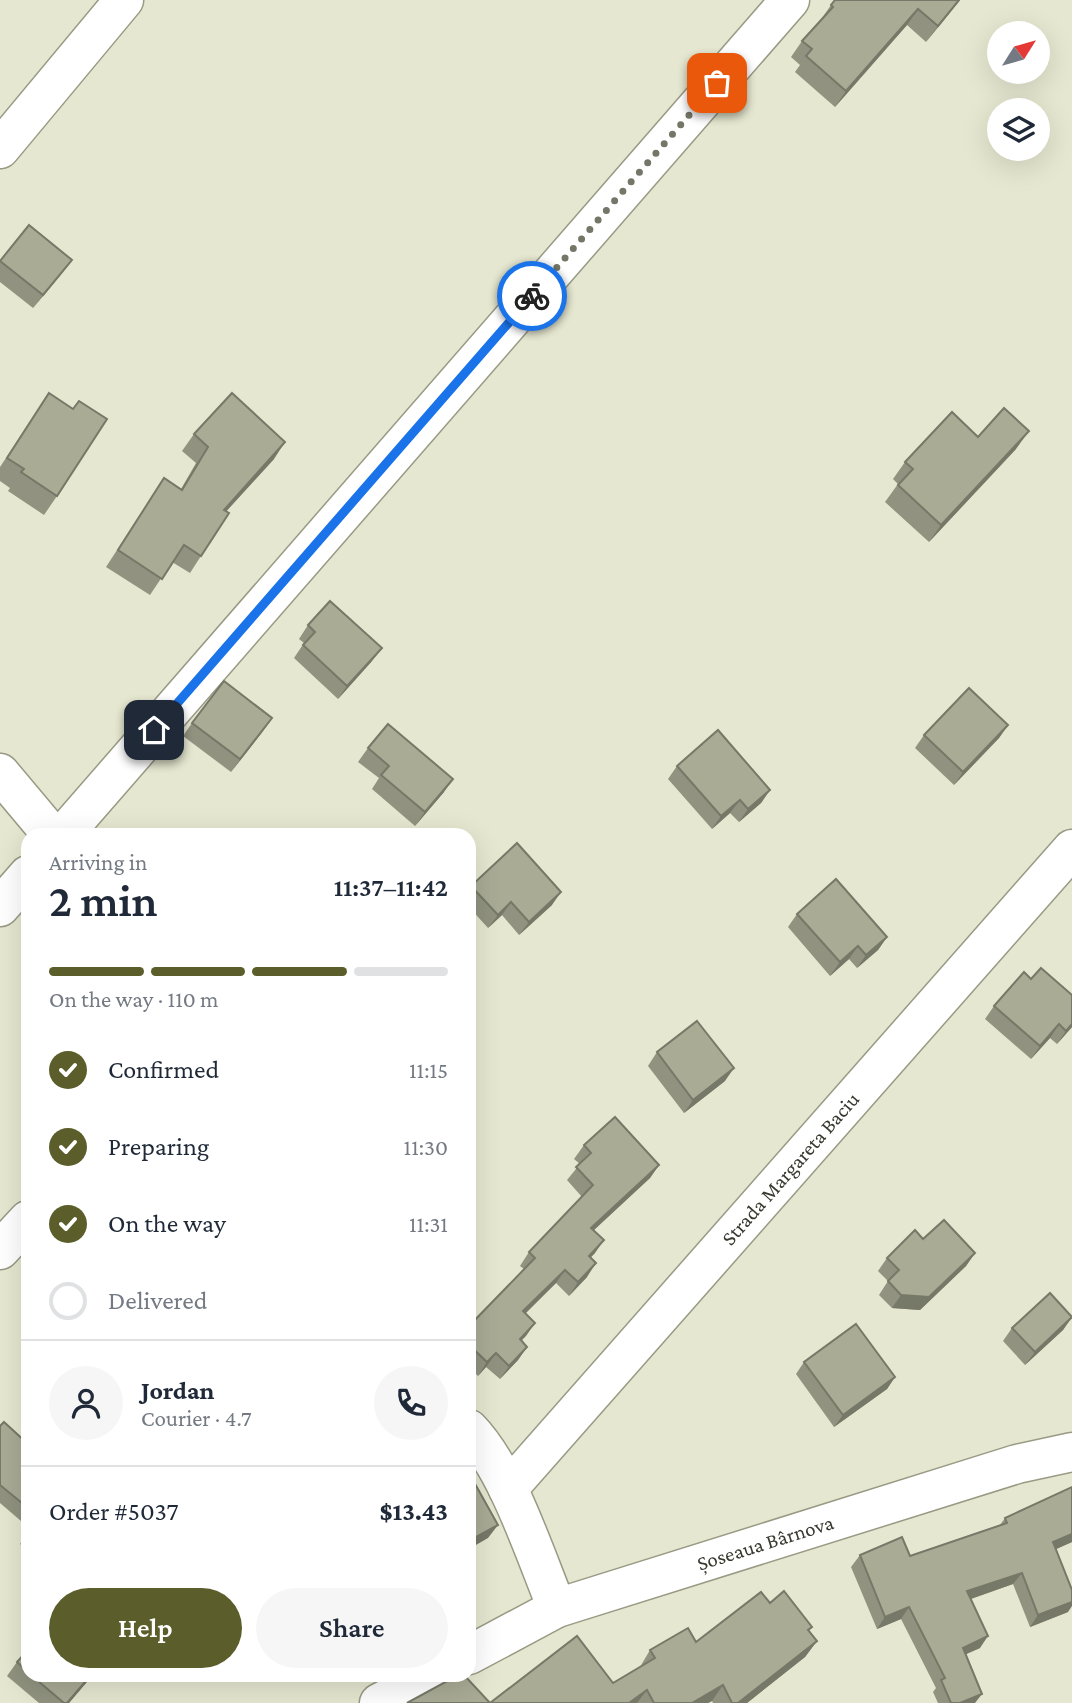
<!DOCTYPE html>
<meta charset="utf-8">
<style>
body{margin:0;font-family:"Crimson Pro",serif;background:#f6f6f7;color:#1f2937;height:100vh;display:flex;flex-direction:column;font-size:26px;white-space:nowrap}
*{box-sizing:border-box;margin:0}
p{font-size:23px;color:#747a83}
.icon{flex:none;width:38px;height:38px;fill:none;stroke:currentColor;stroke-width:2;stroke-linecap:round;stroke-linejoin:round}
.map{position:relative;flex:1;overflow:hidden}
.side{position:absolute;left:21px;top:828px;width:455px;height:854px;display:flex;flex-direction:column;background:#fff;border-radius:21px;box-shadow:0 7px 28px #0002}
.side>*{flex:none}
.needle{width:46px;rotate:53deg}
.controls{position:absolute;left:987px;top:21px;display:grid;gap:14px}
.controls a{display:grid;place-items:center;width:63px;height:63px;border-radius:50%;background:#fff;box-shadow:0 7px 28px #0002;font-size:35px}
.pin{position:absolute;display:grid;place-items:center;width:60px;height:60px;color:#fff;margin:-30px;border-radius:14px;box-shadow:0 4px 10px #0006}
.courier{position:absolute;display:grid;place-items:center;width:70px;height:70px;margin:-35px;border:5px solid #1a73e8;border-radius:50%;background:#fff;color:#222;box-shadow:0 2px 9px #0007}
.head em{font-style:normal;font-weight:600}
.head div{display:flex;flex-direction:column-reverse}
.head{display:flex;align-items:center;justify-content:space-between;height:119px;padding:0 28px}
h1{font-size:46px;font-weight:600;line-height:52px}
.bar{display:grid;grid-template-columns:repeat(4,1fr);gap:10px 7px;align-content:center;height:84px;padding:0 28px}
.bar i{height:9px;border-radius:5px;background:#e0e1e3}
.bar .selected{background:#5b5d2a}
.bar p{grid-column:span 4}
.line{display:flex;align-items:center;gap:18px;padding:0 28px;border-top:2px solid #e0e1e3}
.line div{flex:1}
.round{display:grid;place-items:center;flex:none;width:74px;height:74px;border-radius:37px;background:#f6f6f7}
ol{padding:0 28px;list-style:none}
li{display:flex;align-items:center;gap:21px;height:77px}
li p{margin-inline-start:auto}
li .icon{padding:7px;border-radius:50%;background:#5b5d2a;color:#fff;stroke-width:4}
li:last-child{color:#747a83}
li i{width:38px;height:38px;border:4px solid #e0e1e3;border-radius:50%}
.cta{display:flex;gap:14px;margin-top:auto;padding:14px 28px}
.cta a{flex:1;height:80px;border-radius:42px;background:#5b5d2a;color:#fff;font-size:28px;font-weight:600;line-height:80px;text-align:center}
.cta a+a{background:#f6f6f7;color:#1f2937}
.map>svg:first-child{display:block}
.lines{fill:none;stroke-linecap:round;stroke-linejoin:round}
.minor-casing{stroke:#999a84;stroke-width:41}
.major-casing{stroke:#999a84;stroke-width:41}
.minor{stroke:#fff;stroke-width:38}
.major{stroke:#fff;stroke-width:38}
.wall{fill:#919380}
.shaded-wall{fill:#767868}
.building{fill:#a9ab95;stroke:#767868;stroke-width:2}
.done{stroke:#757667;stroke-width:7;stroke-dasharray:0 12.6}
.route{stroke:#1a73e8;stroke-width:9}
.labels{text-anchor:middle;dominant-baseline:central;stroke-width:5;stroke-linejoin:round;paint-order:stroke}
.street-label{font-size:21px;fill:#38392f;stroke:#fff}
</style>
<div class="map">
<svg width="1072" height="1703" viewBox="0 0 1072 1703">
<rect width="100%" height="100%" fill="#e5e7d0"/>
<g class="lines">
<defs>
<g id="minor">
<path d="M0,149l124,-149"/>
<path d="M0,773l52,62"/>
<path d="M63,835l727,-835"/>
<path d="M0,907l28,-32"/>
<path d="M0,1250l28,-30"/>
<path d="M469,1429c39,40 66,126 88,179"/>
<path id="s1" d="M508,1489l564,-640"/>
</g>
<g id="major">
<path id="s2" d="M469,1655l88,-47 460,-144 55,-12"/>
<path d="M379,1703l53,-28"/>
</g>
</defs>
<use href="#minor" class="minor-casing"/>
<use href="#major" class="major-casing"/>
<use href="#minor" class="minor"/>
<use href="#major" class="major"/>
</g>
<g class="wall">
<path d="M960,0l-34,42 -19,-17 -72,82 -40,-35 5,-7 -9,-8 11,-16 18,-20 11,-16z"/>
<path d="M0,261l62,12 -29,35 -33,-26z"/>
<path d="M49,393l8,103 -13,19 -36,-24 2,-3 -10,-7v-14z"/>
<path d="M194,434l80,25 -48,52 -25,45 -11,17 -18,-11 -22,33 -44,-28 58,-89 17,11 15,-26 -14,-12z"/>
<path d="M978,437l38,12 -87,93 -44,-40 13,-18 -5,-5 12,-17z"/>
<path d="M308,625l64,36 -34,38 -44,-41 10,-15 -5,-4z"/>
<path d="M192,723l71,8 -32,41 -48,-36z"/>
<path d="M1008,725l-9,13 -45,47 -39,-37 9,-13z"/>
<path d="M368,748l76,44 -29,34 -43,-37 7,-11 -21,-16z"/>
<path d="M677,766l93,24 -9,13 -22,19 -9,-9 -18,16 -44,-50z"/>
<path d="M471,886l81,19 -33,30 -17,-20 -14,13 -19,-21v-19z"/>
<path d="M797,914l90,23 -9,13 -21,18 -8,-9 -19,17 -42,-49z"/>
<path d="M1031,979l41,16v32l-15,17 -7,-6 -19,21 -46,-40 9,-13z"/>
<path d="M657,1052l68,29 -41,32 -36,-47z"/>
<path d="M584,1145l75,20 -9,13 -56,52 1,23 -5,5 -3,19 -18,19 -13,-13 -31,30 10,10 -14,18 6,6 -9,13 -18,19 -14,-12 -8,9 -9,-9v-41l55,-57 -4,-3 9,-14 53,-55 -15,-17 13,-16 -6,-5z"/>
<path d="M923,1239l52,14 -9,13 -46,44 -28,-2 -13,-13 9,-14 -10,-10 9,-13z"/>
<path d="M1072,1317l-9,13 -38,35 -22,-24 9,-13z"/>
<path d="M804,1362l91,15 -8,12 -53,38 -38,-53z"/>
<path d="M0,1426l28,18v83l-28,-24z"/>
<path d="M1072,1487v55l-16,7 12,63 -38,15 -17,-43 -42,15 9,49 -14,6 9,49h-37l-5,-11 3,-4 -35,-69 -24,10 -26,-62 9,-12 50,1 90,-31 5,-7z"/>
<path d="M28,1532v18l-8,-6z"/>
<path d="M770,1603l42,24 -3,4 8,10 -12,16 -58,46h-34l-1,-2 -4,2h-301h83l123,-20 27,-16 10,-17 46,-8z"/>
<path d="M28,1650v25h64l-23,28h-30l-32,-27 10,-14z"/>
</g>
<g class="shaded-wall">
<path d="M959,0h1l-34,42 12,-16z"/>
<path d="M918,9l-11,16 -72,82 11,-16z"/>
<path d="M72,260l-10,13 -29,35 10,-13z"/>
<path d="M1029,431l-13,18 -87,93 12,-17z"/>
<path d="M285,442l-11,17 -62,68 12,-17z"/>
<path d="M382,648l-10,13 -34,38 9,-13z"/>
<path d="M272,718l-9,13 -32,41 9,-13z"/>
<path d="M1008,725l-9,13 -45,47 9,-13z"/>
<path d="M453,779l-9,13 -29,34 10,-14z"/>
<path d="M770,790l-9,13 -22,19 9,-13z"/>
<path d="M740,800l-10,13 -18,16 9,-13z"/>
<path d="M561,892l-9,13 -33,30 10,-13z"/>
<path d="M511,902l-9,13 -14,13 10,-13z"/>
<path d="M887,937l-9,13 -21,18 9,-13z"/>
<path d="M858,946l-9,13 -19,17 10,-14z"/>
<path d="M1059,1024l-9,14 -19,21 9,-13z"/>
<path d="M1072,1024v3l-15,17 9,-13z"/>
<path d="M734,1068l-9,13 -41,32 9,-13z"/>
<path d="M659,1165l-9,13 -68,63 9,-13z"/>
<path d="M604,1240l-9,13 -16,16 10,-13z"/>
<path d="M975,1253l-9,13 -46,44 -28,-2 9,-13z"/>
<path d="M596,1263l-9,14 -18,19 9,-14z"/>
<path d="M565,1270l-9,13 -42,42 9,-14z"/>
<path d="M1072,1317l-9,13 -38,35 10,-13z"/>
<path d="M535,1323l-9,13 -16,16 10,-13z"/>
<path d="M527,1347l-9,13 -18,19 9,-13z"/>
<path d="M496,1353l-10,14 -8,9 9,-14z"/>
<path d="M895,1377l-8,12 -53,38 9,-12z"/>
<path d="M498,1525l-10,13 -19,11v-8z"/>
<path d="M1072,1534v8l-27,12 8,-12z"/>
<path d="M1022,1573l-9,11 -54,19 8,-12z"/>
<path d="M1072,1602v4l-4,6 -38,15 8,-12z"/>
<path d="M909,1607l-8,12 -24,10 8,-12z"/>
<path d="M988,1636l-8,12 -25,11 8,-11z"/>
<path d="M817,1641l-12,16 -58,46h-9z"/>
<path d="M91,1675l-4,7 -18,21h-2z"/>
<path d="M723,1685l-11,16 -4,2h-16z"/>
<path d="M647,1690l-10,13h-8z"/>
<path d="M982,1694l-7,9h-15z"/>
</g>
<g class="building">
<path d="M835,0h124l-21,26 -20,-17 -72,82 -40,-35 6,-7 -10,-8 31,-34 -2,-2z"/>
<path d="M29,225l43,35 -29,35 -43,-34z"/>
<path d="M49,393l24,16 6,-8 28,18 -50,77 -36,-24 3,-3 -17,-11z"/>
<path d="M232,393l53,49 -61,68 5,3 -28,43 -17,-11 -22,34 -44,-29 46,-72 18,12 26,-43 -14,-13z"/>
<path d="M1004,408l25,23 -88,94 -43,-40 15,-16 -8,-7 47,-50 26,25z"/>
<path d="M330,601l52,47 -35,38 -44,-41 12,-13 -7,-7z"/>
<path d="M224,681l48,37 -32,41 -48,-36z"/>
<path d="M969,688l39,37 -45,47 -39,-37z"/>
<path d="M388,724l65,55 -28,33 -44,-37 8,-9 -21,-18z"/>
<path d="M718,730l52,60 -22,19 -8,-9 -19,16 -44,-50z"/>
<path d="M517,843l44,49 -32,30 -18,-20 -13,13 -27,-29z"/>
<path d="M836,879l51,58 -21,18 -8,-9 -18,16 -43,-48z"/>
<path d="M1041,968l31,27v29l-6,7 -7,-7 -19,22 -46,-40 30,-34 7,7z"/>
<path d="M697,1021l37,47 -41,32 -36,-48z"/>
<path d="M615,1117l44,48 -68,63 13,12 -15,16 7,7 -18,19 -13,-12 -42,41 12,12 -15,16 7,8 -18,19 -13,-13 -9,9 -18,-17v-19l66,-68 -6,-6 64,-67 -17,-18 15,-14 -7,-8z"/>
<path d="M944,1220l31,33 -46,44 -28,-2 -13,-14 11,-11 -12,-12 28,-28 8,9z"/>
<path d="M1050,1293l22,24 -37,35 -23,-24z"/>
<path d="M856,1324l39,53 -52,38 -39,-53z"/>
<path d="M4,1422l24,22v64l-28,-23v-59z"/>
<path d="M469,1473l29,52 -29,16z"/>
<path d="M1072,1487v47l-19,8 19,48v12l-34,13 -16,-42 -55,18 21,45 -25,12 19,46 -22,9h-9l-10,-23 4,-2 -36,-71 -24,10 -25,-62 42,-18 8,19 97,-33 -2,-5z"/>
<path d="M784,1591l28,36 -4,3 9,11 -79,62h-6l-9,-18 -31,18h-38l-7,-13 -18,13h-222l46,-25 4,-3h7l26,28 87,-67 36,47 42,-25 -5,-8 38,-22 8,14 65,-50 9,11z"/>
<path d="M28,1650v22l-11,-10z"/>
<path d="M31,1675h60l-24,28h-3z"/>
</g>
<g class="lines">
<path class="done" d="M532,296l185,-213"/>
<path class="route" d="M154,730l378,-434"/>
</g>
<g class="labels">
<g class="street-label">
<text stroke="none"><textPath href="#s1" startOffset="427">Strada Margareta Baciu</textPath></text>
<text stroke="none"><textPath href="#s2" startOffset="318">Șoseaua Bârnova</textPath></text>
</g>
</g>
</svg>
<div class="controls">
<a><svg class="needle" viewBox="-14 -14 28 28"><path d="M0-13l5 13h-10z" fill="#e53935"/><path d="M0 13l5-13h-10z" fill="#747a83"/></svg></a>
<a><svg class="icon" aria-label="layers" viewBox="0 0 24 24"><path d="M12 4l9 5-9 5-9-5zM3 14l9 5 9-5"/></svg></a>
</div>
<div class="pin" style="left:717px;top:83px;background:#ea580c"><svg class="icon" aria-label="bag" viewBox="0 0 24 24"><path d="M5 8h14l-1 12H6zM9 8a3 3 0 0 1 6 0"/></svg></div>
<div class="pin" style="left:154px;top:730px;background:#1f2937"><svg class="icon" aria-label="home" viewBox="0 0 24 24"><path d="M3 11l9-7 9 7M6 9v11h12V9"/></svg></div>
<div class="courier" style="left:532px;top:296px"><svg class="icon" aria-label="bike" viewBox="0 0 24 24"><circle cx="6" cy="16" r="4"/><circle cx="18" cy="16" r="4"/><path d="M6 16l4-8h5l3 8M10 8l3 8H6M13 5h3"/></svg></div>
<section class="side">
<div class="head"><div><h1>2 min</h1><p>Arriving in</p></div><em>11:37–11:42</em></div>
<div class="bar"><i class="selected"></i><i class="selected"></i><i class="selected"></i><i></i><p>On the way · 110 m</p></div>
<ol>
<li><svg class="icon" aria-label="check" viewBox="0 0 24 24"><path d="M5 12l5 5 9-10"/></svg>Confirmed<p>11:15</p></li>
<li><svg class="icon" aria-label="check" viewBox="0 0 24 24"><path d="M5 12l5 5 9-10"/></svg>Preparing<p>11:30</p></li>
<li><svg class="icon" aria-label="check" viewBox="0 0 24 24"><path d="M5 12l5 5 9-10"/></svg>On the way<p>11:31</p></li>
<li><i></i>Delivered</li>
</ol>
<div class="line" style="height:126px"><a class="round"><svg class="icon" aria-label="person" viewBox="0 0 24 24"><circle cx="12" cy="8" r="4"/><path d="M4 21q1-7 8-7t8 7"/></svg></a><div><b>Jordan</b><p>Courier · 4.7</p></div><a class="round"><svg class="icon" aria-label="phone" viewBox="0 0 24 24"><path d="M5 4h4l2 5-3 2q2 4 5 5l2-3 5 2v4C11 20 4 13 5 4z"/></svg></a></div>
<div class="line" style="height:91px"><div>Order #5037</div><b>$13.43</b></div>
<div class="cta"><a>Help</a><a>Share</a></div>
</section>
</div>
